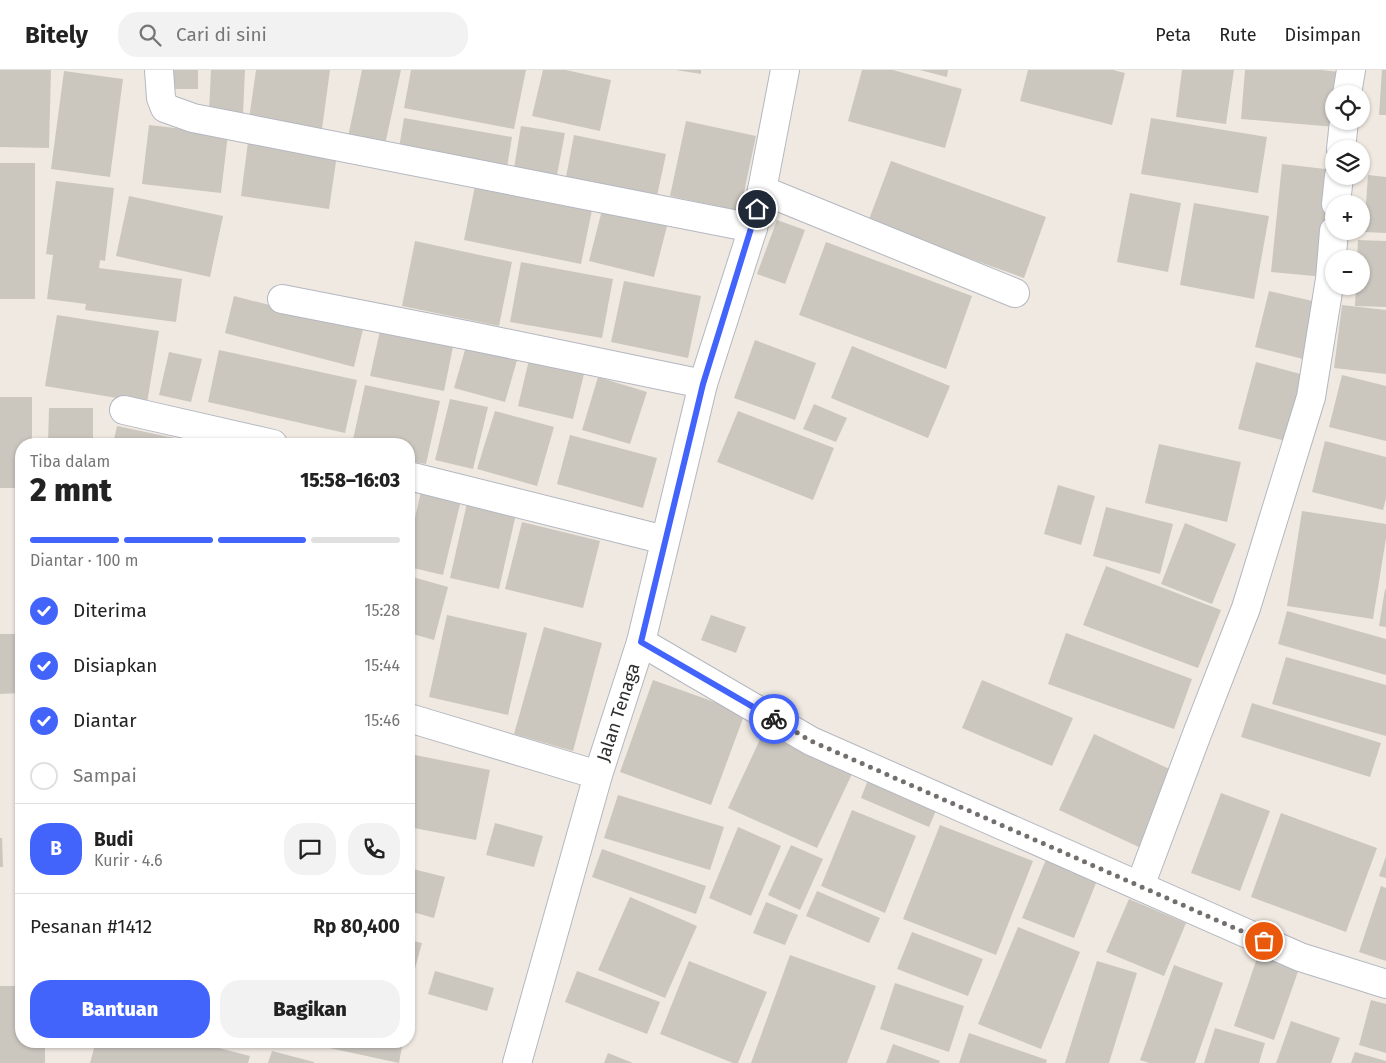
<!DOCTYPE html>
<html lang="id">
<meta charset="utf-8">
<style>
body{margin:0;font-family:"Fira Sans",sans-serif;background:#f2f2f2;color:#222;height:100vh;display:flex;flex-direction:column;font-size:19px;white-space:nowrap}
*{box-sizing:border-box;margin:0}
p{font-size:16px;color:#767676}
.icon{flex:none;width:28px;height:28px;fill:none;stroke:currentColor;stroke-width:2;stroke-linecap:round;stroke-linejoin:round}
.map{position:relative;flex:1;overflow:hidden}
.side{position:absolute;left:15px;top:368px;width:400px;height:610px;display:flex;flex-direction:column;background:#fff;border-radius:20px;box-shadow:0 1px 4px #0004}
.side>*{flex:none}
.controls{position:absolute;left:1325px;top:15px;display:grid;gap:10px}
.controls a{display:grid;place-items:center;width:45px;height:45px;border-radius:50%;background:#fff;box-shadow:0 1px 4px #0004;font-size:25px}
.pin{position:absolute;display:grid;place-items:center;width:42px;height:42px;color:#fff;margin:-21px;border:2px solid #fff;border-radius:50%;box-shadow:0 1px 5px #0007}
.courier{position:absolute;display:grid;place-items:center;width:50px;height:50px;margin:-25px;border:4px solid #4264fb;border-radius:50%;background:#fff;color:#222;box-shadow:0 1px 6px #0007}
.head em{font-style:normal;font-weight:800}
.head div{display:flex;flex-direction:column-reverse}
.head{display:flex;align-items:center;justify-content:space-between;height:85px;padding:0 15px}
h1{font-size:32px;font-weight:800;line-height:38px}
.bar{display:grid;grid-template-columns:repeat(4,1fr);gap:8px 5px;align-content:center;height:60px;padding:0 15px}
.bar i{height:6px;border-radius:4px;background:#e0e0e0}
.bar .on{background:#4264fb}
.bar p{grid-column:span 4}
.line{display:flex;align-items:center;gap:12px;padding:0 15px;border-top:1px solid #e0e0e0}
.line div{flex:1}
.round{display:grid;place-items:center;flex:none;width:52px;height:52px;border-radius:20px;background:#f2f2f2}
ol{padding:0 15px;list-style:none}
li{display:flex;align-items:center;gap:15px;height:55px}
li p{margin-inline-start:auto}
li .icon{padding:5px;border-radius:50%;background:#4264fb;color:#fff;stroke-width:4}
li:last-child{color:#767676}
li i{width:28px;height:28px;border:2px solid #e0e0e0;border-radius:50%}
.action{display:flex;gap:10px;margin-top:auto;padding:10px 15px}
.action a{flex:1;height:58px;border-radius:20px;background:#4264fb;color:#fff;font-size:20px;font-weight:800;line-height:58px;text-align:center}
.action a+a{background:#f2f2f2;color:#222}
header{display:flex;align-items:center;gap:30px;box-sizing:border-box;height:70px;padding:0 25px;background:#fff;border-bottom:1px solid #e0e0e0}
header strong{font-size:24px}
nav{display:flex;gap:28px;margin-inline-start:auto;font-size:18px}
.search{width:350px;height:45px;background:#f2f2f2;display:flex;align-items:center;gap:12px;box-sizing:border-box;padding:0 18px;border-radius:20px;color:#767676;font-size:19px}
.map>svg:first-child{display:block}
.building{fill:#cbc7bf}
.lines{fill:none;stroke-linecap:round;stroke-linejoin:round}
.minor-casing{stroke:#b4b7c1;stroke-width:30}
.minor{stroke:#fff;stroke-width:28}
.done{stroke:#726f6d;stroke-width:5;stroke-dasharray:0 9}
.route{stroke:#4264fb;stroke-width:6}
.labels{text-anchor:middle;dominant-baseline:central;stroke-width:4.5;stroke-linejoin:round;paint-order:stroke}
.street-label{font-size:18px;fill:#2e2e2e;stroke:#fff}
</style>
<header>
<strong>Bitely</strong>
<div class="search"><svg class="icon" aria-label="search" viewBox="0 0 24 24"><circle cx="10" cy="10" r="6"/><path d="M15 15l6 6"/></svg>Cari di sini</div>
<nav><a>Peta</a><a>Rute</a><a>Disimpan</a></nav>
</header>
<div class="map">
<svg width="1386" height="993" viewBox="0 0 1386 993">
<rect width="100%" height="100%" fill="#efe9e1"/>
<g class="building">
<path d="M0,0h51l-2,78 -49,-1z"/>
<rect x="174" y="0" width="24" height="19"/>
<path d="M211,0h34l-2,44 -34,-2z"/>
<path d="M256,0h74l-8,59 -73,-10z"/>
<path d="M362,0h39l-16,75 -37,-8z"/>
<path d="M411,0h115l-12,59 -110,-21z"/>
<path d="M543,0h23l45,10 -11,51 -68,-15z"/>
<path d="M676,0h25v4z"/>
<path d="M862,0h31l69,19 -17,59 -97,-27z"/>
<path d="M920,0h28l-1,7z"/>
<path d="M1028,0h85l12,3 -13,52 -92,-24z"/>
<path d="M1182,0h52l-8,54 -50,-7z"/>
<path d="M1245,0h76l19,2 -6,22v27l2,6 -95,-8z"/>
<path d="M1382,0h4v45h-7z"/>
<path d="M64,1l59,8 -13,98 -59,-8z"/>
<path d="M404,48l108,19 -5,30 -108,-19z"/>
<path d="M1151,48l116,19 -9,56 -117,-19z"/>
<path d="M686,51l70,15 -16,75 -70,-15z"/>
<path d="M149,55l79,9 -7,59 -79,-9z"/>
<path d="M521,56l44,7 -8,42 -43,-7z"/>
<path d="M574,65l92,19 -9,42 -91,-19z"/>
<path d="M248,72l89,13 -8,54 -88,-13z"/>
<path d="M891,91l155,56 -22,61 -156,-56z"/>
<rect x="0" y="93" width="35" height="136"/>
<path d="M1282,94l52,6 2,6 -11,101 -54,-5z"/>
<path d="M1368,105l18,2v56l-22,-1z"/>
<path d="M56,111l58,7 -9,73 -5,-1 -1,8 83,11 -6,43 -91,-12 1,-6 -39,-5 6,-44 -7,-1z"/>
<path d="M475,116l117,24 -11,54 -117,-24z"/>
<path d="M1130,123l51,10 -13,69 -51,-10z"/>
<path d="M129,126l94,20 -13,61 -94,-21z"/>
<path d="M1194,133l75,13 -15,83 -74,-14z"/>
<path d="M602,140l65,16 -13,51 -65,-16z"/>
<path d="M777,150l28,10 -20,54 -28,-10z"/>
<path d="M1358,170l28,1v66l-31,-1 1,-20h5v-27h-4z"/>
<path d="M415,171l97,21 -13,64 -97,-20z"/>
<path d="M826,172l146,54 -26,73 -147,-54z"/>
<path d="M521,192l92,17 -11,59 -92,-16z"/>
<path d="M624,211l77,15 -13,62 -77,-16z"/>
<path d="M1269,221l48,11 -14,57 -48,-12z"/>
<path d="M234,226l129,33 -9,38 -129,-34z"/>
<path d="M1342,235l44,5v64l-52,-6z"/>
<path d="M57,245l102,16 -12,72 -102,-17z"/>
<path d="M381,256l73,16 -10,49 -74,-15z"/>
<path d="M755,270l61,23 -21,57 -61,-22z"/>
<path d="M467,273l51,14 -13,45 -51,-14z"/>
<path d="M852,276l98,40 -22,52 -97,-40z"/>
<path d="M219,280l138,30 -12,53 -137,-31z"/>
<path d="M169,282l33,7 -11,43 -32,-7z"/>
<path d="M529,290l55,14 -11,45 -55,-13z"/>
<path d="M1256,292l48,13 -18,66 -48,-12z"/>
<path d="M1342,305l44,11v55l-57,-14z"/>
<path d="M598,307l49,15 -17,52 -48,-14z"/>
<path d="M365,315l75,16 -14,63 -17,-3v-17h-57z"/>
<path d="M0,327h32v47h-11v44h-21z"/>
<path d="M450,329l38,8 -15,62 -38,-9z"/>
<path d="M814,334l33,14 -11,24 -33,-13z"/>
<path d="M49,338h44v36h-45z"/>
<path d="M495,341l59,16 -17,59 -60,-17z"/>
<path d="M738,341l96,37 -21,52 -96,-38z"/>
<path d="M117,356l81,17v1h-85z"/>
<path d="M570,365l87,23 -14,50 -86,-24z"/>
<path d="M1325,371l61,16v41l-3,12 -71,-18z"/>
<path d="M1159,374l82,18 -14,60 -82,-19z"/>
<path d="M1058,415l37,11 -14,49 -37,-11z"/>
<path d="M422,417l40,9 -19,79 -34,-8v-23z"/>
<path d="M467,433l49,11 -17,75 -49,-11z"/>
<path d="M1106,437l67,17 -13,50 -67,-18z"/>
<path d="M1302,441l84,13v14l-13,81 -86,-13z"/>
<path d="M522,452l78,19 -17,67 -78,-19z"/>
<path d="M1185,453l51,21 -24,60 -51,-20z"/>
<path d="M1106,496l115,44 -23,58 -115,-43z"/>
<path d="M409,506l39,11 -14,53 -25,-7z"/>
<path d="M1385,519l1,1v37l-7,-1z"/>
<path d="M1287,541l99,28v36l-108,-31z"/>
<path d="M447,545l80,18 -19,82 -79,-18z"/>
<path d="M711,545l35,12 -10,26 -35,-13z"/>
<path d="M544,557l58,16 -29,108 -59,-17z"/>
<path d="M1066,563l126,46 -18,50 -126,-45z"/>
<path d="M0,564h21v59l-21,1z"/>
<path d="M1286,587l100,28v51l-114,-32z"/>
<path d="M653,610l92,33 -34,92 -91,-33z"/>
<path d="M982,610l91,38 -21,48 -90,-38z"/>
<path d="M1252,633l129,40 -11,34 -129,-40z"/>
<path d="M409,659l7,1 -6,29h-1z"/>
<path d="M763,663l89,41 -35,74 -89,-40z"/>
<path d="M1094,664l82,38 -35,76 -82,-38z"/>
<path d="M415,685l75,15 -14,70 -67,-13v-38z"/>
<path d="M868,710l69,28 -8,19 -68,-29z"/>
<path d="M1221,723l49,18 -30,80 -49,-18z"/>
<path d="M618,725l106,32 -14,43 -106,-32z"/>
<path d="M852,740l64,26 -31,77 -64,-27z"/>
<path d="M1281,743l96,35 -31,84 -95,-35z"/>
<path d="M495,753l48,13 -9,31 -48,-12z"/>
<path d="M940,755l93,36 -37,94 -93,-36z"/>
<path d="M738,757l43,19 -30,70 -42,-18z"/>
<path d="M0,768h2l1,29h-3z"/>
<path d="M791,775l32,14 -23,51 -32,-15z"/>
<path d="M602,779l104,37 -10,28 -104,-37z"/>
<path d="M1386,786v22l-7,-2z"/>
<path d="M1047,787l51,21 -24,60 -52,-20z"/>
<path d="M409,798l36,9 -11,41 -25,-7z"/>
<path d="M1381,816l5,2v73l-27,-9z"/>
<path d="M817,821l63,27 -11,25 -63,-27z"/>
<path d="M630,827l67,29 -32,72 -67,-28z"/>
<path d="M1129,829l57,24 -22,53 -58,-24z"/>
<path d="M766,832l32,13 -13,30 -32,-12z"/>
<path d="M1018,857l62,25 -39,97 -63,-25z"/>
<path d="M912,862l71,27 -15,37 -71,-27z"/>
<path d="M409,870l13,3 -13,47z"/>
<path d="M1259,882l41,14 -26,74 -40,-14z"/>
<path d="M790,885l86,31 -29,77h-96z"/>
<path d="M689,891l78,31 -29,71h-5l-73,-29z"/>
<path d="M1097,891l40,12 -28,90h-44z"/>
<path d="M1174,895l49,18 -28,80h-46l-9,-3z"/>
<path d="M435,901l59,17 -7,23 -59,-17z"/>
<path d="M577,901l83,31 -13,32 -82,-32z"/>
<path d="M895,913l69,23 -15,46 -69,-23z"/>
<path d="M0,916h21v55h24v22h-45z"/>
<path d="M1371,930l15,4v49l-27,-8z"/>
<path d="M1291,951l49,17 -9,25h-55z"/>
<path d="M1215,958l50,15 -6,20h-55z"/>
<path d="M969,963l78,27 -1,3h-87z"/>
<path d="M96,971h120l-1,6 35,9 -2,7h-158z"/>
<path d="M297,971h106l-4,22z"/>
<path d="M893,974l47,17 -1,2h-53z"/>
<path d="M272,981l42,11v1h-46z"/>
<path d="M1355,982l31,9v2h-35z"/>
<path d="M608,983l25,10h-29z"/>
</g>
<g class="lines">
<defs>
<g id="minor">
<path d="M159,0l2,28 4,10 28,10 560,110"/>
<path d="M1347,24l4,-24"/>
<path d="M1341,79l3,-28"/>
<path d="M762,120l253,103"/>
<path d="M1336,134l3,-28"/>
<path d="M282,229l189,37 232,48"/>
<path d="M124,340l149,34"/>
<path d="M409,406l256,64"/>
<path d="M641,572l170,99 489,216 86,27"/>
<path d="M409,648l189,57"/>
<path d="M1140,816l57,-152 49,-126 65,-211 19,-118 4,-48"/>
<path id="s1" d="M517,993l81,-288 43,-133 62,-258 50,-156 9,-38 23,-120"/>
</g>
</defs>
<use href="#minor" class="minor-casing"/>
<use href="#minor" class="minor"/>
</g>
<g class="lines">
<path class="done" d="M774,649l37,22 453,200"/>
<path class="route" d="M757,139l-54,175 -62,258 133,77"/>
</g>
<g class="labels">
<g class="street-label">
<text stroke="none"><textPath href="#s1" startOffset="365">Jalan Tenaga</textPath></text>
</g>
</g>
</svg>
<div class="controls">
<a><svg class="icon" aria-label="locate" viewBox="0 0 24 24"><circle cx="12" cy="12" r="6"/><path d="M12 2v4M12 18v4M2 12h4M18 12h4"/></svg></a>
<a><svg class="icon" aria-label="layers" viewBox="0 0 24 24"><path d="M12 4l9 5-9 5-9-5zM3 14l9 5 9-5"/></svg></a>
<a>+</a>
<a>−</a>
</div>
<div class="pin" style="left:1264px;top:871px;background:#ea580c"><svg class="icon" aria-label="bag" viewBox="0 0 24 24"><path d="M5 8h14l-1 12H6zM9 8a3 3 0 0 1 6 0"/></svg></div>
<div class="pin" style="left:757px;top:139px;background:#1f2937"><svg class="icon" aria-label="home" viewBox="0 0 24 24"><path d="M3 11l9-7 9 7M6 9v11h12V9"/></svg></div>
<div class="courier" style="left:774px;top:649px"><svg class="icon" aria-label="bike" viewBox="0 0 24 24"><circle cx="6" cy="16" r="4"/><circle cx="18" cy="16" r="4"/><path d="M6 16l4-8h5l3 8M10 8l3 8H6M13 5h3"/></svg></div>
<section class="side">
<div class="head"><div><h1>2 mnt</h1><p>Tiba dalam</p></div><em>15:58–16:03</em></div>
<div class="bar"><i class="on"></i><i class="on"></i><i class="on"></i><i></i><p>Diantar · 100 m</p></div>
<ol>
<li><svg class="icon" aria-label="check" viewBox="0 0 24 24"><path d="M5 12l5 5 9-10"/></svg>Diterima<p>15:28</p></li>
<li><svg class="icon" aria-label="check" viewBox="0 0 24 24"><path d="M5 12l5 5 9-10"/></svg>Disiapkan<p>15:44</p></li>
<li><svg class="icon" aria-label="check" viewBox="0 0 24 24"><path d="M5 12l5 5 9-10"/></svg>Diantar<p>15:46</p></li>
<li><i></i>Sampai</li>
</ol>
<div class="line" style="height:90px"><b class="round" style="background:#4264fb;color:#fff">B</b><div><b>Budi</b><p>Kurir · 4.6</p></div><a class="round"><svg class="icon" aria-label="chat" viewBox="0 0 24 24"><path d="M4 5h16v11H9l-5 4z"/></svg></a><a class="round"><svg class="icon" aria-label="phone" viewBox="0 0 24 24"><path d="M5 4h4l2 5-3 2q2 4 5 5l2-3 5 2v4C11 20 4 13 5 4z"/></svg></a></div>
<div class="line" style="height:65px"><div>Pesanan #1412</div><b>Rp 80,400</b></div>
<div class="action"><a>Bantuan</a><a>Bagikan</a></div>
</section>
</div>
